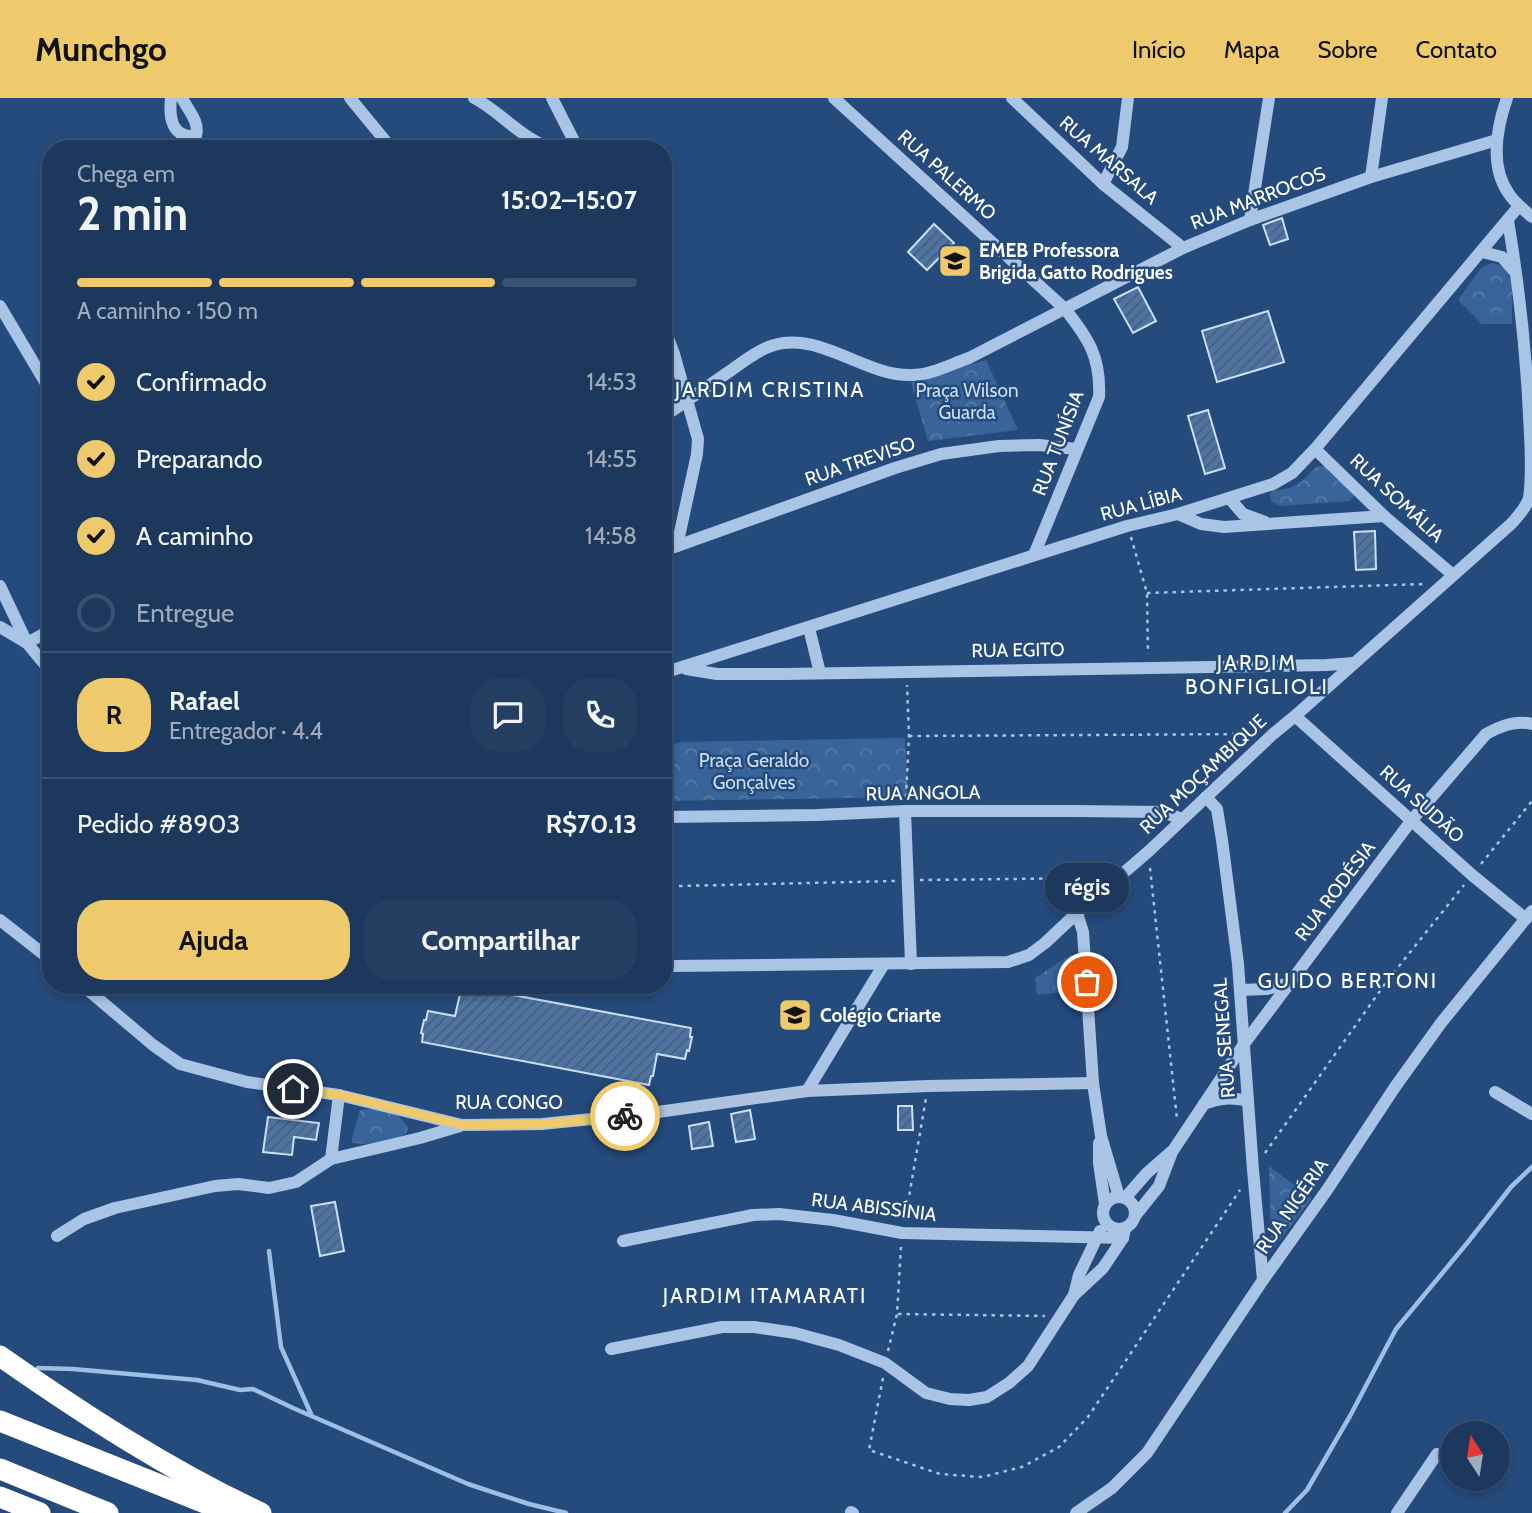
<!DOCTYPE html>
<html lang="pt">
<meta charset="utf-8">
<style>
body{margin:0;font-family:Cabin,sans-serif;background:#253f63;color:#f1f3f6;height:100vh;display:flex;flex-direction:column;font-size:26px;white-space:nowrap}
*{box-sizing:border-box;margin:0}
p{font-size:23px;color:#a0acbc}
.icon{flex:none;width:38px;height:38px;fill:none;stroke:currentColor;stroke-width:2;stroke-linecap:round;stroke-linejoin:round}
.map{position:relative;flex:1;overflow:hidden}
.drawer{position:absolute;left:42px;top:42px;width:630px;height:854px;display:flex;flex-direction:column;background:#1c385d;border-radius:28px;box-shadow:0 4px 10px #0003,0 0 0 2px #3a5272}
.drawer>*{flex:none}
.needle{width:46px;rotate:348deg}
.fabs{position:absolute;left:1440px;top:1323px;display:grid;gap:14px}
.fabs a{display:grid;place-items:center;width:70px;height:70px;border-radius:50%;background:#1c385d;box-shadow:0 4px 10px #0003,0 0 0 2px #3a5272;font-size:35px}
.pin{position:absolute;display:grid;place-items:center;width:60px;height:60px;color:#fff;margin:-30px;border:4px solid #fff;border-radius:50%;box-shadow:0 2px 7px #0007}
.courier{position:absolute;display:grid;place-items:center;width:70px;height:70px;margin:-35px;border:5px solid #eeca6d;border-radius:50%;background:#fff;color:#222;box-shadow:0 2px 9px #0007}
.bubble{position:absolute;height:49px;border-radius:24px;background:#1c385d;box-shadow:0 4px 10px #0003,0 0 0 2px #3a5272;font-size:23px;font-weight:800;line-height:49px;text-align:center}
.summary em{font-style:normal;font-weight:800}
.summary div{display:flex;flex-direction:column-reverse}
.summary{display:flex;align-items:center;justify-content:space-between;height:119px;padding:0 35px}
h1{font-size:46px;font-weight:800;line-height:52px}
.bar{display:grid;grid-template-columns:repeat(4,1fr);gap:10px 7px;align-content:center;height:84px;padding:0 35px}
.bar i{height:9px;border-radius:5px;background:#3a5272}
.bar .current{background:#eeca6d}
.bar p{grid-column:span 4}
.line{display:flex;align-items:center;gap:18px;padding:0 35px;border-top:2px solid #3a5272}
.line div{flex:1}
.round{display:grid;place-items:center;flex:none;width:74px;height:74px;border-radius:28px;background:#253f63}
ol{padding:0 35px;list-style:none}
li{display:flex;align-items:center;gap:21px;height:77px}
li p{margin-inline-start:auto}
li .icon{padding:7px;border-radius:50%;background:#eeca6d;color:#111;stroke-width:4}
li:last-child{color:#a0acbc}
li i{width:38px;height:38px;border:4px solid #3a5272;border-radius:50%}
.button{display:flex;gap:14px;margin-top:auto;padding:14px 35px}
.button a{flex:1;height:80px;border-radius:28px;background:#eeca6d;color:#111;font-size:28px;font-weight:800;line-height:80px;text-align:center}
.button a+a{background:#253f63;color:#f1f3f6}
header{display:flex;align-items:center;gap:42px;box-sizing:border-box;height:98px;padding:0 35px;background:#eeca6d;color:#111}
header strong{font-size:33px}
nav{display:flex;gap:38px;margin-inline-start:auto;font-size:24px}
.map>svg:first-child{display:block}
.park{fill:url(#park-crowns)}
.lines{fill:none;stroke-linecap:round;stroke-linejoin:round}
.stream{stroke:#9dbee5;stroke-width:4.5}
.building{fill:url(#building-hatch);stroke:#cbdef4;stroke-width:2}
.path{stroke:#a9c4e5;stroke-width:2.5;stroke-dasharray:3.5 5;stroke-linecap:butt}
.minor{stroke:#a9c4e5;stroke-width:12}
.highway{stroke:#fff;stroke-width:21}
.done{stroke:#b3c0d1;stroke-width:7;stroke-dasharray:0 12.6}
.route{stroke:#eeca6d;stroke-width:9}
.labels{text-anchor:middle;dominant-baseline:central;stroke-width:5;stroke-linejoin:round;paint-order:stroke}
.street-label{font-size:19px;fill:#fff;stroke:#254a7c}
.poi-label{font-size:19px;font-weight:bold;fill:#fff;stroke:#254a7c;text-anchor:start}
.park-label{font-size:19px;fill:#cbdef4;stroke:#254a7c}
.neighbourhood-label{font-size:21px;letter-spacing:2px;fill:#fff;stroke:#254a7c}
</style>
<header>
<strong>Munchgo</strong>
<nav><a>Início</a><a>Mapa</a><a>Sobre</a><a>Contato</a></nav>
</header>
<div class="map">
<svg width="1532" height="1415" viewBox="0 0 1532 1415">
<defs>
<pattern id="park-crowns" width="20" height="18" patternUnits="userSpaceOnUse" patternTransform="scale(1.75)"><rect width="20" height="18" fill="#386499"/><path d="M2 6a3 3 0 1 1 6 0M12 15a3 3 0 1 1 6 0" fill="none" stroke="#567ba8"/></pattern>
<pattern id="building-hatch" width="6" height="6" patternUnits="userSpaceOnUse" patternTransform="scale(1.75)"><rect width="6" height="6" fill="#4d74a5"/><path d="M-1 1l2-2M0 6l6-6M5 7l2-2" fill="none" stroke="#4c5e74"/></pattern>
</defs>
<rect width="100%" height="100%" fill="#254a7c"/>
<g class="park">
<path d="M1491,165c28,2 20,41 21,61h-30l-24,-24 23,-32z"/>
<path d="M986,262l32,70 -90,11 -17,-59z"/>
<path d="M1322,368l3,1 29,28 -4,6 -70,5 -8,-4 -2,-6 2,-6c12,0 23,-2 32,-11 7,-6 8,-12 18,-13z"/>
<path d="M905,640l3,59 -245,4v-53l18,-6z"/>
<path d="M1070,857l11,3 6,32 -50,5 -2,-17z"/>
<path d="M370,1011c20,2 27,1 38,19l-2,6c-17,9 -35,11 -54,9v-5l8,-28z"/>
<path d="M1269,1068l43,32 -41,54z"/>
</g>
<g class="lines">
<g class="stream">
<path d="M269,1153l12,96 30,67"/>
<path d="M38,1270l35,1 124,11 43,10 13,-1 40,19 175,76 61,20 37,9"/>
<path d="M1285,1415l22,-23 43,-74 46,-87 72,-87 43,-55 21,-20"/>
</g>
</g>
<g class="building">
<path d="M1282,120l6,21 -18,6 -7,-20z"/>
<path d="M934,126l20,19 -27,27 -19,-18z"/>
<path d="M1138,189l18,34 -23,12 -19,-34z"/>
<path d="M1268,213l16,51 -67,20 -15,-51z"/>
<path d="M1208,312l17,58 -20,6 -17,-58z"/>
<path d="M1375,433l1,38 -20,1 -2,-38z"/>
<path d="M464,888l227,42 -1,9h2l-3,14 -2,-1 -2,9 -28,-5 -4,22h-2l-2,9 -227,-43 1,-8 -2,-1 3,-13h2l2,-9 27,5 5,-22h2z"/>
<path d="M898,1008h14l1,24h-15z"/>
<path d="M750,1012l5,29 -19,3 -5,-28z"/>
<path d="M268,1019l51,6 -3,17 -22,-3 -2,18 -29,-3z"/>
<path d="M709,1024l4,24 -21,3 -3,-23z"/>
<path d="M335,1104l9,49 -24,5 -9,-50z"/>
</g>
<g class="lines">
<g class="path">
<path d="M1131,439l16,56 1,61"/>
<path d="M1147,495l276,-9"/>
<path d="M909,638l344,-2"/>
<path d="M906,699l3,-61 -2,-51"/>
<path d="M1481,766l51,-63"/>
<path d="M1150,770l27,251"/>
<path d="M920,782l176,-2"/>
<path d="M679,788l217,-5"/>
<path d="M1265,1055l122,-172 77,-96"/>
<path d="M905,1122l21,-122"/>
<path d="M898,1216l147,2"/>
<path d="M888,1253l9,-37 4,-67"/>
<path d="M883,1280l-14,72 71,24 42,3 40,-10 37,-20 29,-30 152,-227"/>
</g>
<g class="minor">
<path d="M171,0c-2,19 0,40 25,38 4,-14 -8,-26 -14,-38"/>
<path d="M350,0l42,51"/>
<path d="M474,0c28,14 51,46 83,51"/>
<path d="M552,0l26,51"/>
<path d="M834,0l231,211c24,30 36,49 34,88l-65,158"/>
<path d="M1012,0l91,86 80,64"/>
<path d="M1507,0c-10,29 -18,68 2,96 6,9 15,16 23,23"/>
<path d="M182,37v14"/>
<path d="M1371,79l11,-79"/>
<path d="M1103,86l19,-37 6,-49"/>
<path d="M1250,122l19,-122"/>
<path d="M1482,154l20,5 13,15"/>
<path d="M0,208l51,86"/>
<path d="M663,227l11,29 24,85 -1,15 -20,92"/>
<path d="M663,319c22,-15 45,-31 67,-46 13,-9 26,-20 41,-25 47,-17 94,31 141,29 19,0 39,-11 57,-17l214,-110 67,-28 121,-43 126,-37"/>
<path d="M1315,351l69,67 69,59"/>
<path d="M1230,401l13,15 22,8"/>
<path d="M1178,416l23,10 23,3 160,-11"/>
<path d="M663,453l232,-83 46,-14 58,-8 40,-1 38,4"/>
<path d="M0,488l27,57 24,29"/>
<path d="M0,529l27,16"/>
<path d="M809,530l11,45"/>
<path d="M27,545l24,-13"/>
<path d="M686,571l31,5h68l542,-9 27,-2"/>
<path d="M663,575l464,-147 51,-12 95,-30 19,-11 23,-24 204,-243"/>
<path d="M1295,618l177,159 54,44"/>
<path d="M1206,699l11,12 5,31 16,124 15,206 10,110"/>
<path d="M905,713l6,153"/>
<path d="M663,719l154,-2 88,-4h169l89,1 19,7"/>
<path d="M1077,815l6,19 10,151 8,53 18,61"/>
<path d="M0,822l51,40"/>
<path d="M673,868l335,-4 21,-7 16,-12 32,-30 72,-62 124,-117 22,-18 216,-192c7,-8 15,-16 18,-26 3,-20 2,-43 1,-64 -3,-71 -10,-143 -22,-213"/>
<path d="M82,887l71,60 27,19 67,18 92,13 123,30 80,-1 109,-11 156,-22 121,-5 165,-3"/>
<path d="M1240,892l27,-1 22,-6"/>
<path d="M807,993l77,-127"/>
<path d="M1495,994l37,22"/>
<path d="M1204,1006c16,-6 27,-7 44,-3"/>
<path d="M1099,1045v20l6,41"/>
<path d="M331,1061l8,-64"/>
<circle cx="1119" cy="1115" r="16"/>
<path d="M1125,1100l22,-25 24,-21"/>
<path d="M1135,1118l24,-30 13,-34 72,-108 167,-223 75,-87c15,-8 29,-14 46,-10"/>
<path d="M57,1138l27,-17 31,-11 100,-22 23,-2 31,4 27,-6 35,-23 89,-21 40,-12"/>
<path d="M623,1143l130,-26 26,-1 54,6 69,13 221,5"/>
<path d="M1074,1197l5,-20 21,-44"/>
<path d="M611,1251l111,-22h32l41,6 44,12 46,18 41,30 24,6 19,1 18,-3 22,-14 19,-17 46,-71 29,-27 20,-30 2,-9"/>
<path d="M851,1414l2,1"/>
<path d="M1076,1415l36,-25 35,-35 116,-173 64,-90 68,-103 46,-64 91,-112"/>
<path d="M1397,1415l40,-59"/>
</g>
<g class="highway">
<path d="M0,1258c83,58 169,114 261,157"/>
<path d="M0,1323l230,92"/>
<path d="M0,1371l108,44"/>
<path d="M0,1399l40,16"/>
</g>
</g>
<g class="lines">
<path class="done" d="M625,1018l182,-25 121,-5 165,-3 -6,-101"/>
<path class="route" d="M293,991l47,6 122,30 80,-1 83,-8"/>
</g>
<defs>
<symbol id="school-square" viewBox="-11 -11 22 22"><rect x="-9" y="-9" width="18" height="18" rx="4" fill="#eeca6d" stroke="#254a7c"/><path d="M0-5L7-2L0 1L-7-2ZM-4 1L0 2.5L4 1V4Q0 6-4 4Z" fill="#111"/></symbol>
</defs>
<g fill-rule="evenodd">
<use href="#school-square" x="936" y="144" width="38" height="38"/>
<use href="#school-square" x="776" y="898" width="38" height="38"/>
</g>
<g class="labels">
<g class="street-label">
<text transform="translate(1109 62) rotate(41)">RUA MARSALA</text>
<text transform="translate(947 77) rotate(42)">RUA PALERMO</text>
<text transform="translate(1258 100) rotate(-21)">RUA MARROCOS</text>
<text transform="translate(1058 345) rotate(-69)">RUA TUNÍSIA</text>
<text transform="translate(860 363) rotate(-19)">RUA TREVISO</text>
<text transform="translate(1397 400) rotate(43)">RUA SOMÁLIA</text>
<text transform="translate(1141 406) rotate(-15)">RUA LÍBIA</text>
<text transform="translate(1018 552) rotate(-1)">RUA EGITO</text>
<text transform="translate(1203 676) rotate(-43)">RUA MOÇAMBIQUE</text>
<text transform="translate(923 695) rotate(-1)">RUA ANGOLA</text>
<text transform="translate(1422 706) rotate(42)">RUA SUDÃO</text>
<text transform="translate(1335 793) rotate(-53)">RUA RODÉSIA</text>
<text transform="translate(1224 940) rotate(-94)">RUA SENEGAL</text>
<text x="509" y="1004">RUA CONGO</text>
<text transform="translate(1292 1108) rotate(-55)">RUA NIGÉRIA</text>
<text transform="translate(874 1109) rotate(7)">RUA ABISSÍNIA</text>
</g>
<g class="poi-label">
<text x="979" y="152">EMEB Professora<tspan x="979" dy="22">Brigida Gatto Rodrigues</tspan></text>
<text x="820" y="917">Colégio Criarte</text>
</g>
<g class="park-label">
<text x="967" y="292">Praça Wilson<tspan x="967" dy="22">Guarda</tspan></text>
<text x="754" y="662">Praça Geraldo<tspan x="754" dy="22">Gonçalves</tspan></text>
</g>
<g class="neighbourhood-label">
<text x="770" y="291">JARDIM CRISTINA</text>
<text x="1257" y="564">JARDIM<tspan x="1257" dy="24">BONFIGLIOLI</tspan></text>
<text x="1348" y="882">GUIDO BERTONI</text>
<text x="765" y="1197">JARDIM ITAMARATI</text>
</g>
</g>
</svg>
<div class="fabs">
<a><svg class="needle" viewBox="-14 -14 28 28"><path d="M0-13l5 13h-10z" fill="#e53935"/><path d="M0 13l5-13h-10z" fill="#a0acbc"/></svg></a>
</div>
<div class="pin" style="left:1087px;top:884px;background:#ea580c"><svg class="icon" aria-label="bag" viewBox="0 0 24 24"><path d="M5 8h14l-1 12H6zM9 8a3 3 0 0 1 6 0"/></svg></div>
<div class="pin" style="left:293px;top:991px;background:#1f2937"><svg class="icon" aria-label="home" viewBox="0 0 24 24"><path d="M3 11l9-7 9 7M6 9v11h12V9"/></svg></div>
<div class="courier" style="left:625px;top:1018px"><svg class="icon" aria-label="bike" viewBox="0 0 24 24"><circle cx="6" cy="16" r="4"/><circle cx="18" cy="16" r="4"/><path d="M6 16l4-8h5l3 8M10 8l3 8H6M13 5h3"/></svg></div>
<div class="bubble" style="left:1045px;top:765px;width:84px">régis</div>
<section class="drawer">
<div class="summary"><div><h1>2 min</h1><p>Chega em</p></div><em>15:02–15:07</em></div>
<div class="bar"><i class="current"></i><i class="current"></i><i class="current"></i><i></i><p>A caminho · 150 m</p></div>
<ol>
<li><svg class="icon" aria-label="check" viewBox="0 0 24 24"><path d="M5 12l5 5 9-10"/></svg>Confirmado<p>14:53</p></li>
<li><svg class="icon" aria-label="check" viewBox="0 0 24 24"><path d="M5 12l5 5 9-10"/></svg>Preparando<p>14:55</p></li>
<li><svg class="icon" aria-label="check" viewBox="0 0 24 24"><path d="M5 12l5 5 9-10"/></svg>A caminho<p>14:58</p></li>
<li><i></i>Entregue</li>
</ol>
<div class="line" style="height:126px"><b class="round" style="background:#eeca6d;color:#111">R</b><div><b>Rafael</b><p>Entregador · 4.4</p></div><a class="round"><svg class="icon" aria-label="chat" viewBox="0 0 24 24"><path d="M4 5h16v11H9l-5 4z"/></svg></a><a class="round"><svg class="icon" aria-label="phone" viewBox="0 0 24 24"><path d="M5 4h4l2 5-3 2q2 4 5 5l2-3 5 2v4C11 20 4 13 5 4z"/></svg></a></div>
<div class="line" style="height:91px"><div>Pedido #8903</div><b>R$70.13</b></div>
<div class="button"><a>Ajuda</a><a>Compartilhar</a></div>
</section>
</div>
